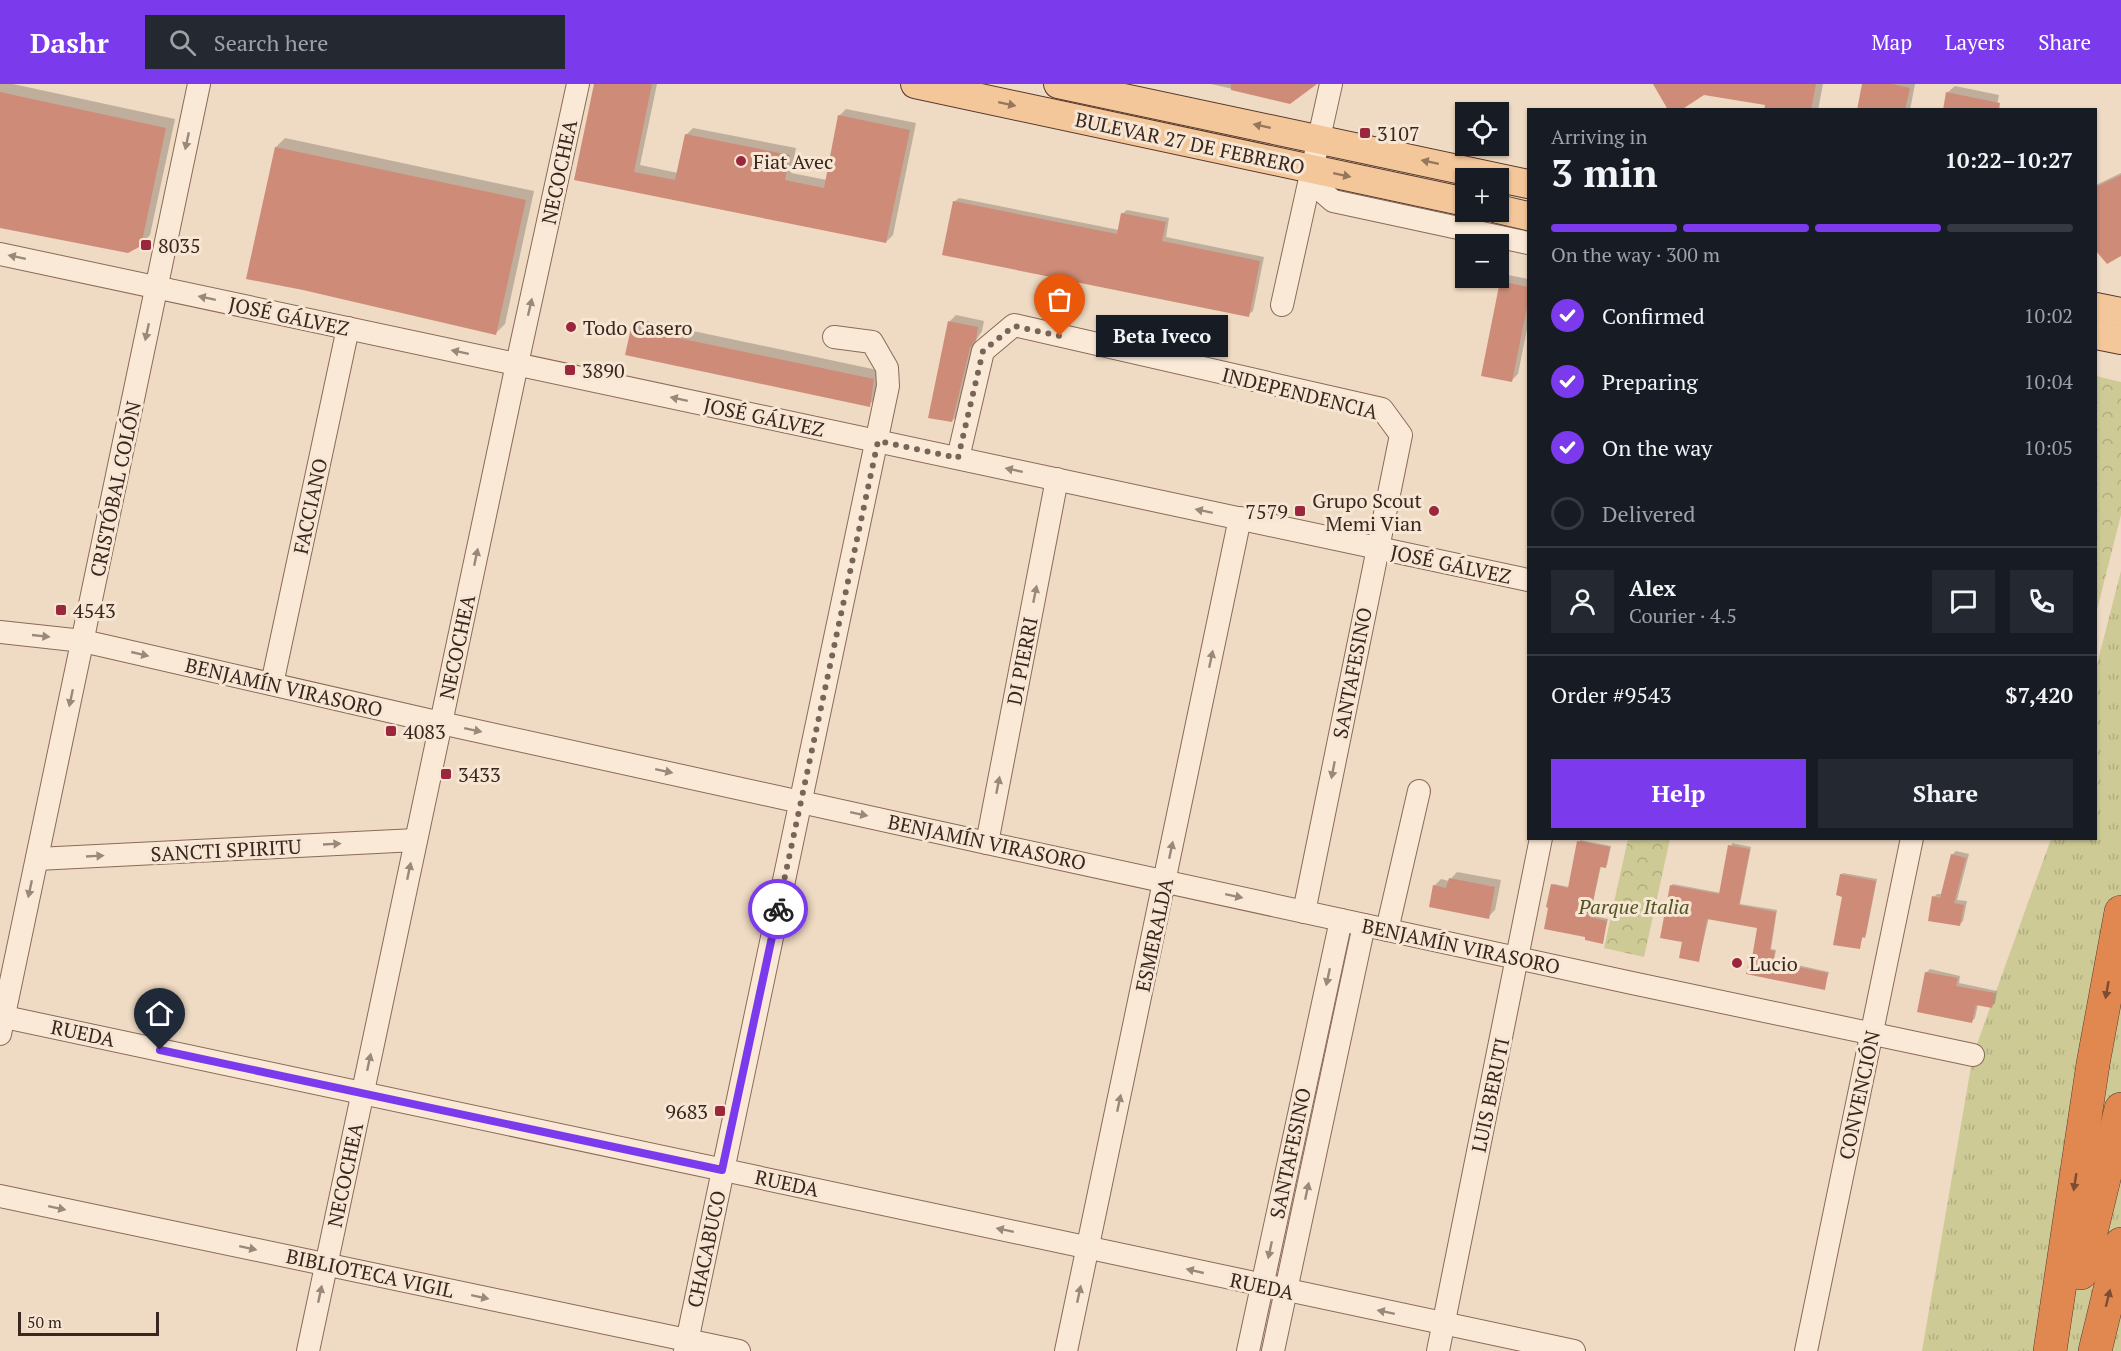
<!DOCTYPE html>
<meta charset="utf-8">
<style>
body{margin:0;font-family:"PT Serif",serif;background:#242831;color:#f1f3f6;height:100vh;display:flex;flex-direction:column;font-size:22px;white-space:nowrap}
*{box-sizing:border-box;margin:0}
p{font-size:20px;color:#9ea1a6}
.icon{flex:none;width:33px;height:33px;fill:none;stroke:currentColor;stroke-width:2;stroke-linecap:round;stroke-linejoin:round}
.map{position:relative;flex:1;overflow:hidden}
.side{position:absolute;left:1527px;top:24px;width:570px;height:732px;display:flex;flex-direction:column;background:#171b24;border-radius:0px;box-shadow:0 2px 4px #0004}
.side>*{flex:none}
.fabs{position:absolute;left:1455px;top:18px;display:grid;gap:12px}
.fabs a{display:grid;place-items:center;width:54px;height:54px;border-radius:0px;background:#171b24;box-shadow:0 2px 4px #0004;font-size:30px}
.scale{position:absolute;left:18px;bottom:15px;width:141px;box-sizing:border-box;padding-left:6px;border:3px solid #39261e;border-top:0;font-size:16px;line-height:21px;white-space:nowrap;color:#39261e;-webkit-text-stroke:4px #f6e6d3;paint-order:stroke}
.pin{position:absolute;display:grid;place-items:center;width:51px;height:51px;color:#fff;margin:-62px -26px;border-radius:50% 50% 50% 0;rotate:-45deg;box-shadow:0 0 6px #0007}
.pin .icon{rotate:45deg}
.courier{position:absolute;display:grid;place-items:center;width:60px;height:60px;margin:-30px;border:4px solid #7c3aed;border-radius:50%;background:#fff;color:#222;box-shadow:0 2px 8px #0007}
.bubble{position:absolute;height:42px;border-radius:0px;background:#171b24;box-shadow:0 2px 4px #0004;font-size:20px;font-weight:700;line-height:42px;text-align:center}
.head em{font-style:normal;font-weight:700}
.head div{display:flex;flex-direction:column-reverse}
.head{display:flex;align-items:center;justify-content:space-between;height:102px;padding:0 24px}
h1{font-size:39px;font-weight:700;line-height:45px}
.bar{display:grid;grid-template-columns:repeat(4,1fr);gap:9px 6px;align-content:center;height:72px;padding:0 24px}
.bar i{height:8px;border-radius:4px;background:#363941}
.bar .selected{background:#7c3aed}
.bar p{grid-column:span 4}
.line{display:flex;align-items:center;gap:15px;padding:0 24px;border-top:2px solid #363941}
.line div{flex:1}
.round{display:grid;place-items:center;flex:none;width:63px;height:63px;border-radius:0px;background:#242831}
ol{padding:0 24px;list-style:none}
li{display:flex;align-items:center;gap:18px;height:66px}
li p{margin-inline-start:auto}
li .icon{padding:6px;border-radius:50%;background:#7c3aed;color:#fff;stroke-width:4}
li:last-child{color:#9ea1a6}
li i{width:33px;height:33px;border:3px solid #363941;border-radius:50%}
.button{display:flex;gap:12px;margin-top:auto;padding:12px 24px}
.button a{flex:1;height:69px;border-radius:0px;background:#7c3aed;color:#fff;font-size:24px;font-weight:700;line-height:69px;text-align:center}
.button a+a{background:#242831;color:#f1f3f6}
header{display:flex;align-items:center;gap:36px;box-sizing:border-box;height:84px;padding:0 30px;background:#7c3aed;color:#fff}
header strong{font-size:28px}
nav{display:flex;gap:33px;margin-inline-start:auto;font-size:21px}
.search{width:420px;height:54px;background:#242831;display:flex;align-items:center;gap:15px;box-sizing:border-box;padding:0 21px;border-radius:0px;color:#9ea1a6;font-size:22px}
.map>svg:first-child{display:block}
.grass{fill:url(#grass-tufts)}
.park{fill:url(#park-crowns)}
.shadow{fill:#0003}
.building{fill:#ce8c78}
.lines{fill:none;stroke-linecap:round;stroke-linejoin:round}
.minor-casing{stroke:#8a6a59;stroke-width:24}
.major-casing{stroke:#58392d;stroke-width:30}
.highway-casing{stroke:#58392d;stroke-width:34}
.minor{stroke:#fae9d6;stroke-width:22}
.major{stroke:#f3c79a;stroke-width:28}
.highway{stroke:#e18851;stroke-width:33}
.oneway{fill:#96765c}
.oneway2{fill:#9a887a}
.oneway3{fill:#7c4d32}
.done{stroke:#796558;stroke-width:6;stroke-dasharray:0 10.8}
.route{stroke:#7c3aed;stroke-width:8}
.poi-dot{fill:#9b273d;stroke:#f6e6d3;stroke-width:2}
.labels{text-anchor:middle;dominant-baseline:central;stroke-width:6;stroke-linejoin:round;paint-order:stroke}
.poi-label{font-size:20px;fill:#39261e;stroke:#f6e6d3;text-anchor:start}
.street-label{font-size:20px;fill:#39261e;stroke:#f6e6d3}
.park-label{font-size:20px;font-style:italic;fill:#535624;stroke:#f6e6d3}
</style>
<header>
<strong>Dashr</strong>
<div class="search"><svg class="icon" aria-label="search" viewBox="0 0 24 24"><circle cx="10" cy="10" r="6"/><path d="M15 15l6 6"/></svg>Search here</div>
<nav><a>Map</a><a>Layers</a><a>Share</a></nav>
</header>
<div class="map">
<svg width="2121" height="1267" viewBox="0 0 2121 1267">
<defs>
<pattern id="grass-tufts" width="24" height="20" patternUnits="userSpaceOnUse" patternTransform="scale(1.5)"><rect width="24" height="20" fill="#ceca96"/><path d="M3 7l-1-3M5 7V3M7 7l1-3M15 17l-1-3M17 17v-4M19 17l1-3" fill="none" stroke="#b2ad81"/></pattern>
<pattern id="park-crowns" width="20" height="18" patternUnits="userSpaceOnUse" patternTransform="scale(1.5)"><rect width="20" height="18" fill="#ceca96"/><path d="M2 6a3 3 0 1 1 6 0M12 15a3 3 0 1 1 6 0" fill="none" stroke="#b2ad81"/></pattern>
</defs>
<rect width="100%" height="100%" fill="#efdac3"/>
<path class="grass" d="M2121,487v780h-199l51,-296 78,-216 45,-1v-170z"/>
<g class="park">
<path d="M2096,292l25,6v133l-25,99z"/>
<path d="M1628,755h42l-26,118 -40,-9z"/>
</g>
<g class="shadow">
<path d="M0,0h13l162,35 -25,116 -10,10 -140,-19z"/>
<path d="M595,0h62l-17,81 38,8 8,-38 7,-7 103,20 -5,25 36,7 12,-64 7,-7 70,14 -23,112 -7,7 -310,-63z"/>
<path d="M1211,0h101l-22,18z"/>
<path d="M1655,0h168l-5,26h-52l1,-6z"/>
<path d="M1864,0h51l-5,26h-52z"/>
<path d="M1955,2l44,9 -3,15h-52l4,-18z"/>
<path d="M285,54l249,53 -29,133 -9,9 -220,-186z"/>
<path d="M2121,89v80l-14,9 -11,-13v-64z"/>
<path d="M959,114l160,32 3,-16 5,-4 42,8 -3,19 98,20 -11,54 -5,4 -294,-113z"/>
<path d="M1508,191l20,4v45l-10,50 -7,7 -9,-99z"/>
<path d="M956,231l28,6 -2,10 -6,9 -17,74 -7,7 -3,-99z"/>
<path d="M641,236l241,51 -4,25 -9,9 -237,-76z"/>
<path d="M1580,756l31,6 -4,19 -6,1 -11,49 18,4 -6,23 -50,-57 2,-1 15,3z"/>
<path d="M1732,759l19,4 -11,57 37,6 -6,39 5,1 -2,10 55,12 -5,16 -73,-30 3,-2 5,-29 -50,-10 -10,43 -15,-19 -13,-55 2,-2 48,9z"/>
<path d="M1956,767l13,3 -12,46 10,1 -4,20 -4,4 -25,-28 3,-3h5l10,-39z"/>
<path d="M1457,788l44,8 -6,30 -7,7 -54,-31 7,-7 8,2z"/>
<path d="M1843,789l34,6 -11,56 -3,1 -4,12 -16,-53 -2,-20z"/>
<path d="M1930,885l30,7 -1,7 38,8 -2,12 -3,3 -14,-2 -3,14 -3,3 -46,-48z"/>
</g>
<g class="building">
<path d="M594,0h58l-18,88 41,8 10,-46 105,21 -5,25 39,8 14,-73 72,15 -24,113 -312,-63z"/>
<path d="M1231,0h86l-27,20 -59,-14z"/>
<path d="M1653,0h163l-5,26h-47l1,-5 -61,-10 -23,15h-13z"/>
<path d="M1862,0h30l18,4 -5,22h-48z"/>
<path d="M0,8l166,36 -25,118 -13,7 -128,-25z"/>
<path d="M1946,8l54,11 -1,7h-56z"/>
<path d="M275,63l251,53 -30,135 -193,-45 -57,-11z"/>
<path d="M2121,91v81l-14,8 -11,-13v-64z"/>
<path d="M953,117l164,33 4,-21 45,9 -4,19 98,20 -11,56 -307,-62z"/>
<path d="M1500,197l28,6v15l-16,80 -31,-6z"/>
<path d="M948,237l30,6 -2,13 -6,8 -18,74 -24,-4z"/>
<path d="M631,244l243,51 -4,28 -245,-52z"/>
<path d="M1577,757l33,6 -4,21 -6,-1 -10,50 17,4 -4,23 -18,-4v-3l-41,-8 4,-21 -2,-1 5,-23 17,4z"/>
<path d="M1728,761l22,4 -11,56 37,7 -6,38 5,1 -2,11 55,11 -3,17 -79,-16 4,-17 2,1 5,-30 -50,-9 -8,43 -20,-4 3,-16 -22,-4 10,-53 49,9z"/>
<path d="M1951,770l15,4 -12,45 10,2 -4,21 -32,-5 4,-25 8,2z"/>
<path d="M1840,790l36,7 -11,57 -3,-1 -2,12 -27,-4 9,-48 -6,-2z"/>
<path d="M1449,794l46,9 -6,32 -60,-12 4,-22 13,3z"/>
<path d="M1925,888l33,6 -2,8 39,7 -3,15 -16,-3 -4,18 -55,-11z"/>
</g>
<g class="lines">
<defs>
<g id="minor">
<path d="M1310,97l23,20 195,42"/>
<path d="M0,170l1528,326"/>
<path d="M1282,221l49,-221"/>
<path d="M958,374l25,-107 31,-26 368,84 19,26 -97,477"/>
<path d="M0,548l83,9 358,82 546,120 645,140 341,72"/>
<path d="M272,600l76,-356"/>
<path d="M987,759l70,-364"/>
<path d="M37,775l379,-19"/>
<path d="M1387,846l32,-139"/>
<path d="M0,932l1574,335"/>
<path d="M0,950l199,-950"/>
<path d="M0,1112l739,155"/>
<path d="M308,1267l209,-987 61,-280"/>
<path d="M685,1267l203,-965 -1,-18 -15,-26 -38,-5"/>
<path d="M1066,1267l174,-833"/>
<path d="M1248,1267l93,-431"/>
<path d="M1273,1267l91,-426"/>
<path d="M1438,1267l103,-513"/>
<path d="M1806,1267l106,-513"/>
</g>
<g id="major">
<path d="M915,0l551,118"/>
<path d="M1058,0l470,100"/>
<path d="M1498,125l30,7"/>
<path d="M2096,223l25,5"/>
<path d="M2096,251l25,5"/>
</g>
<g id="highway">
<path d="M2081,1189l40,-164"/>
<path d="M2050,1267l43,-287 28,-152"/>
<path d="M2095,1267l26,-107"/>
</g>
</defs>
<use href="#minor" class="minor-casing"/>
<use href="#major" class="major-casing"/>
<use href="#highway" class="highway-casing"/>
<use href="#minor" class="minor"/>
<use href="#major" class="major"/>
<use href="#highway" class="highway"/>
</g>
<defs><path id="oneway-solid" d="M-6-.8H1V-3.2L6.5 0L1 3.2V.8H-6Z" transform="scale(1.5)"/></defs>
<g class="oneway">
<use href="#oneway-solid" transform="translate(1007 20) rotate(12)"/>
<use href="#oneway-solid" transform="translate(1262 42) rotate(-168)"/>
<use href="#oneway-solid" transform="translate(1430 78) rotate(-168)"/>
<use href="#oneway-solid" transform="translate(1342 91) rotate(12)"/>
</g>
<g class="oneway2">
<use href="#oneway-solid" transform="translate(187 57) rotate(102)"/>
<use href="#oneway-solid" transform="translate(17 173) rotate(-168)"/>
<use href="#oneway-solid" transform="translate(207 214) rotate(-168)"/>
<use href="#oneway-solid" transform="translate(530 223) rotate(-77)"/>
<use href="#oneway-solid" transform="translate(147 248) rotate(102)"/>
<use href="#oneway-solid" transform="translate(460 268) rotate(-168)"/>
<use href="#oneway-solid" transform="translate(679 315) rotate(-168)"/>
<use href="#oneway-solid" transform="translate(1014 386) rotate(-168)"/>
<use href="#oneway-solid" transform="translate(1204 427) rotate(-168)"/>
<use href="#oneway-solid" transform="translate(476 473) rotate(-78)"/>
<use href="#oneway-solid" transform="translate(1035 510) rotate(-79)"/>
<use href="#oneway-solid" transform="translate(41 552) rotate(6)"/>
<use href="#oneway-solid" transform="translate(140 570) rotate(13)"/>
<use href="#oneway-solid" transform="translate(1211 575) rotate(-78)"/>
<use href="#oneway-solid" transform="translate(71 614) rotate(102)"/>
<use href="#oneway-solid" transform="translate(473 646) rotate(12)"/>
<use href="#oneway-solid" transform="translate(1333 686) rotate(101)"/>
<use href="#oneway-solid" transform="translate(664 687) rotate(12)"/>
<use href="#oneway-solid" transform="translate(998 701) rotate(-79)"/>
<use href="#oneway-solid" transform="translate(859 730) rotate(12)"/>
<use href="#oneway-solid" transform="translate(332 760) rotate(-3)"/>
<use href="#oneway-solid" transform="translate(1171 766) rotate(-78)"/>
<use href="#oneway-solid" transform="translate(95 772) rotate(-3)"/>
<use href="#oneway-solid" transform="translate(409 787) rotate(-78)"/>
<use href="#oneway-solid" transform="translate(30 805) rotate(102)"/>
<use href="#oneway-solid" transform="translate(1234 812) rotate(12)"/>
<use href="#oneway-solid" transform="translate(1328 893) rotate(102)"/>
<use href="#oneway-solid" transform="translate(369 978) rotate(-78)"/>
<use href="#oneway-solid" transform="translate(1119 1019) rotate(-78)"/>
<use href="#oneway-solid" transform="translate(1307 1107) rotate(-78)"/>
<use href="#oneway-solid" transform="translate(57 1124) rotate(12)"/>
<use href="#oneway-solid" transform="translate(1005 1146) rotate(-168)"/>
<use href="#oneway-solid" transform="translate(248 1164) rotate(12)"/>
<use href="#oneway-solid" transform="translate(1270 1166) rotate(102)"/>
<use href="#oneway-solid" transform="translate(1195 1187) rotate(-167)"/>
<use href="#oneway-solid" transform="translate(320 1210) rotate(-78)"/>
<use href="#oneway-solid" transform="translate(1079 1210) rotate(-78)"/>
<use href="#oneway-solid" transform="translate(480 1213) rotate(12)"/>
<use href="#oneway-solid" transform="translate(1386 1228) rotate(-168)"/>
</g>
<g class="oneway3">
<use href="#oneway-solid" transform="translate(2107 906) rotate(100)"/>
<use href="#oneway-solid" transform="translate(2075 1098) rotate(99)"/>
<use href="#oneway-solid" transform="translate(2108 1214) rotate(-76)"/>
</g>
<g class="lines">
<path class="done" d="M778,825l100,-468 80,17 25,-107 31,-25 46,10"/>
<path class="route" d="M160,966l562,120 56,-261"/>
</g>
<g class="poi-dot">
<rect x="1359" y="43" width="12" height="12" rx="3"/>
<circle cx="741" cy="77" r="6"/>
<rect x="140" y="155" width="12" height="12" rx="3"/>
<circle cx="571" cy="243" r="6"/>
<rect x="564" y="280" width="12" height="12" rx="3"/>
<rect x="1294" y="421" width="12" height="12" rx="3"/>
<circle cx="1434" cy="427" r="6"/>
<rect x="55" y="520" width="12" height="12" rx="3"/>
<rect x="385" y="641" width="12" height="12" rx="3"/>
<rect x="440" y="684" width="12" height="12" rx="3"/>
<circle cx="1737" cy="879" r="6"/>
<rect x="714" y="1021" width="12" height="12" rx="3"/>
</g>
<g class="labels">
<g class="poi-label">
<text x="1377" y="49">3107</text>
<text x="753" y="77">Fiat Avec</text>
<text x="158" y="161">8035</text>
<text x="583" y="243">Todo Casero</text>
<text x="582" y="286">3890</text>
<text x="1422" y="416" text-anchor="end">Grupo Scout<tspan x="1422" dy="23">Memi Vian</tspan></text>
<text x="1288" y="427" text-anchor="end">7579</text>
<text x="73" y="526">4543</text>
<text x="403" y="647">4083</text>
<text x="458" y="690">3433</text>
<text x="1749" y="879">Lucio</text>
<text x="708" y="1027" text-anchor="end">9683</text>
</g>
<g class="street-label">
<text transform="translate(1190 59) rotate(12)">BULEVAR 27 DE FEBRERO</text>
<text transform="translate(559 88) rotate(-78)">NECOCHEA</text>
<text transform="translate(289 232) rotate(12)">JOSÉ GÁLVEZ</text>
<text transform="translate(1300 309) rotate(14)">INDEPENDENCIA</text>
<text transform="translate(764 333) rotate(12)">JOSÉ GÁLVEZ</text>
<text transform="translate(115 405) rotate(-78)">CRISTÓBAL COLÓN</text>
<text transform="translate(310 422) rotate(-78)">FACCIANO</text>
<text transform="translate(1451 480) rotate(12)">JOSÉ GÁLVEZ</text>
<text transform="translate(457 563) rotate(-78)">NECOCHEA</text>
<text transform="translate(1022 577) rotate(-79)">DI PIERRI</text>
<text transform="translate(1352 589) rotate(-79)">SANTAFESINO</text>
<text transform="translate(284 603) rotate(13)">BENJAMÍN VIRASORO</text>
<text transform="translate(987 758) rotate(12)">BENJAMÍN VIRASORO</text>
<text transform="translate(226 766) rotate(-3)">SANCTI SPIRITU</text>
<text transform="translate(1154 851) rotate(-78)">ESMERALDA</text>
<text transform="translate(1461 862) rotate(12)">BENJAMÍN VIRASORO</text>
<text transform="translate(83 949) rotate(12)">RUEDA</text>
<text transform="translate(1490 1011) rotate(-78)">LUIS BERUTI</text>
<text transform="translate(1859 1011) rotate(-78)">CONVENCIÓN</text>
<text transform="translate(1290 1069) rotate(-78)">SANTAFESINO</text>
<text transform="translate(345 1091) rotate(-78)">NECOCHEA</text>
<text transform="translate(787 1099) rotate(12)">RUEDA</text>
<text transform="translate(706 1165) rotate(-78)">CHACABUCO</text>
<text transform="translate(370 1189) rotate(12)">BIBLIOTECA VIGIL</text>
<text transform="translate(1262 1202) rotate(12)">RUEDA</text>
</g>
<g class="park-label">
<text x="1634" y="822">Parque Italia</text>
</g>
</g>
</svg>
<div class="fabs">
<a><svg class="icon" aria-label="locate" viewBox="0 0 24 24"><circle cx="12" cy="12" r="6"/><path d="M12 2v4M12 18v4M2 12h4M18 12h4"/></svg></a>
<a>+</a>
<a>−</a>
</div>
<div class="scale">50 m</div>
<div class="pin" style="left:1060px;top:252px;background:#ea580c"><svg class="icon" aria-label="bag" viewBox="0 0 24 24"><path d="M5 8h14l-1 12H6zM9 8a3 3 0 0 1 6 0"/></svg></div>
<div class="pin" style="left:160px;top:966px;background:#1f2937"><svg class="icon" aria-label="home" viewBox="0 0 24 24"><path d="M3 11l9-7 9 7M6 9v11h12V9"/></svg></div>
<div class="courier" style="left:778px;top:825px"><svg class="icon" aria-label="bike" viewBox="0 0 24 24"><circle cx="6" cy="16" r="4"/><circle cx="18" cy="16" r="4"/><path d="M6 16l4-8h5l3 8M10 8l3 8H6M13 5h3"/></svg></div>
<div class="bubble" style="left:1096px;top:231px;width:132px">Beta Iveco</div>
<section class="side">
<div class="head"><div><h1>3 min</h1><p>Arriving in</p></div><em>10:22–10:27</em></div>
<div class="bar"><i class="selected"></i><i class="selected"></i><i class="selected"></i><i></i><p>On the way · 300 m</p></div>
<ol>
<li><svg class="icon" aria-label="check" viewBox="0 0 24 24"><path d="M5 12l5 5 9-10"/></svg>Confirmed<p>10:02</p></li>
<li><svg class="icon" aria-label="check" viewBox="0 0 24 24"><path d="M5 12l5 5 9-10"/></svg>Preparing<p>10:04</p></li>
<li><svg class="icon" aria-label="check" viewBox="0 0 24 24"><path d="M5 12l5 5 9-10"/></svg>On the way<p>10:05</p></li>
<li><i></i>Delivered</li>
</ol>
<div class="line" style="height:108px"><a class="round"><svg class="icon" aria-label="person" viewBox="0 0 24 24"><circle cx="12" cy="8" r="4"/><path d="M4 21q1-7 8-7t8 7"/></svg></a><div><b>Alex</b><p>Courier · 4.5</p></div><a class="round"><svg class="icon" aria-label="chat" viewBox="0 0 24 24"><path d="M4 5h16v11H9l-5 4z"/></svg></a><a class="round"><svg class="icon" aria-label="phone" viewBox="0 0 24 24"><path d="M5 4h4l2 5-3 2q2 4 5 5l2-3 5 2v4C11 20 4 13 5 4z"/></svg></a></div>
<div class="line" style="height:78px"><div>Order #9543</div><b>$7,420</b></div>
<div class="button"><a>Help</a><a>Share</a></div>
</section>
</div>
